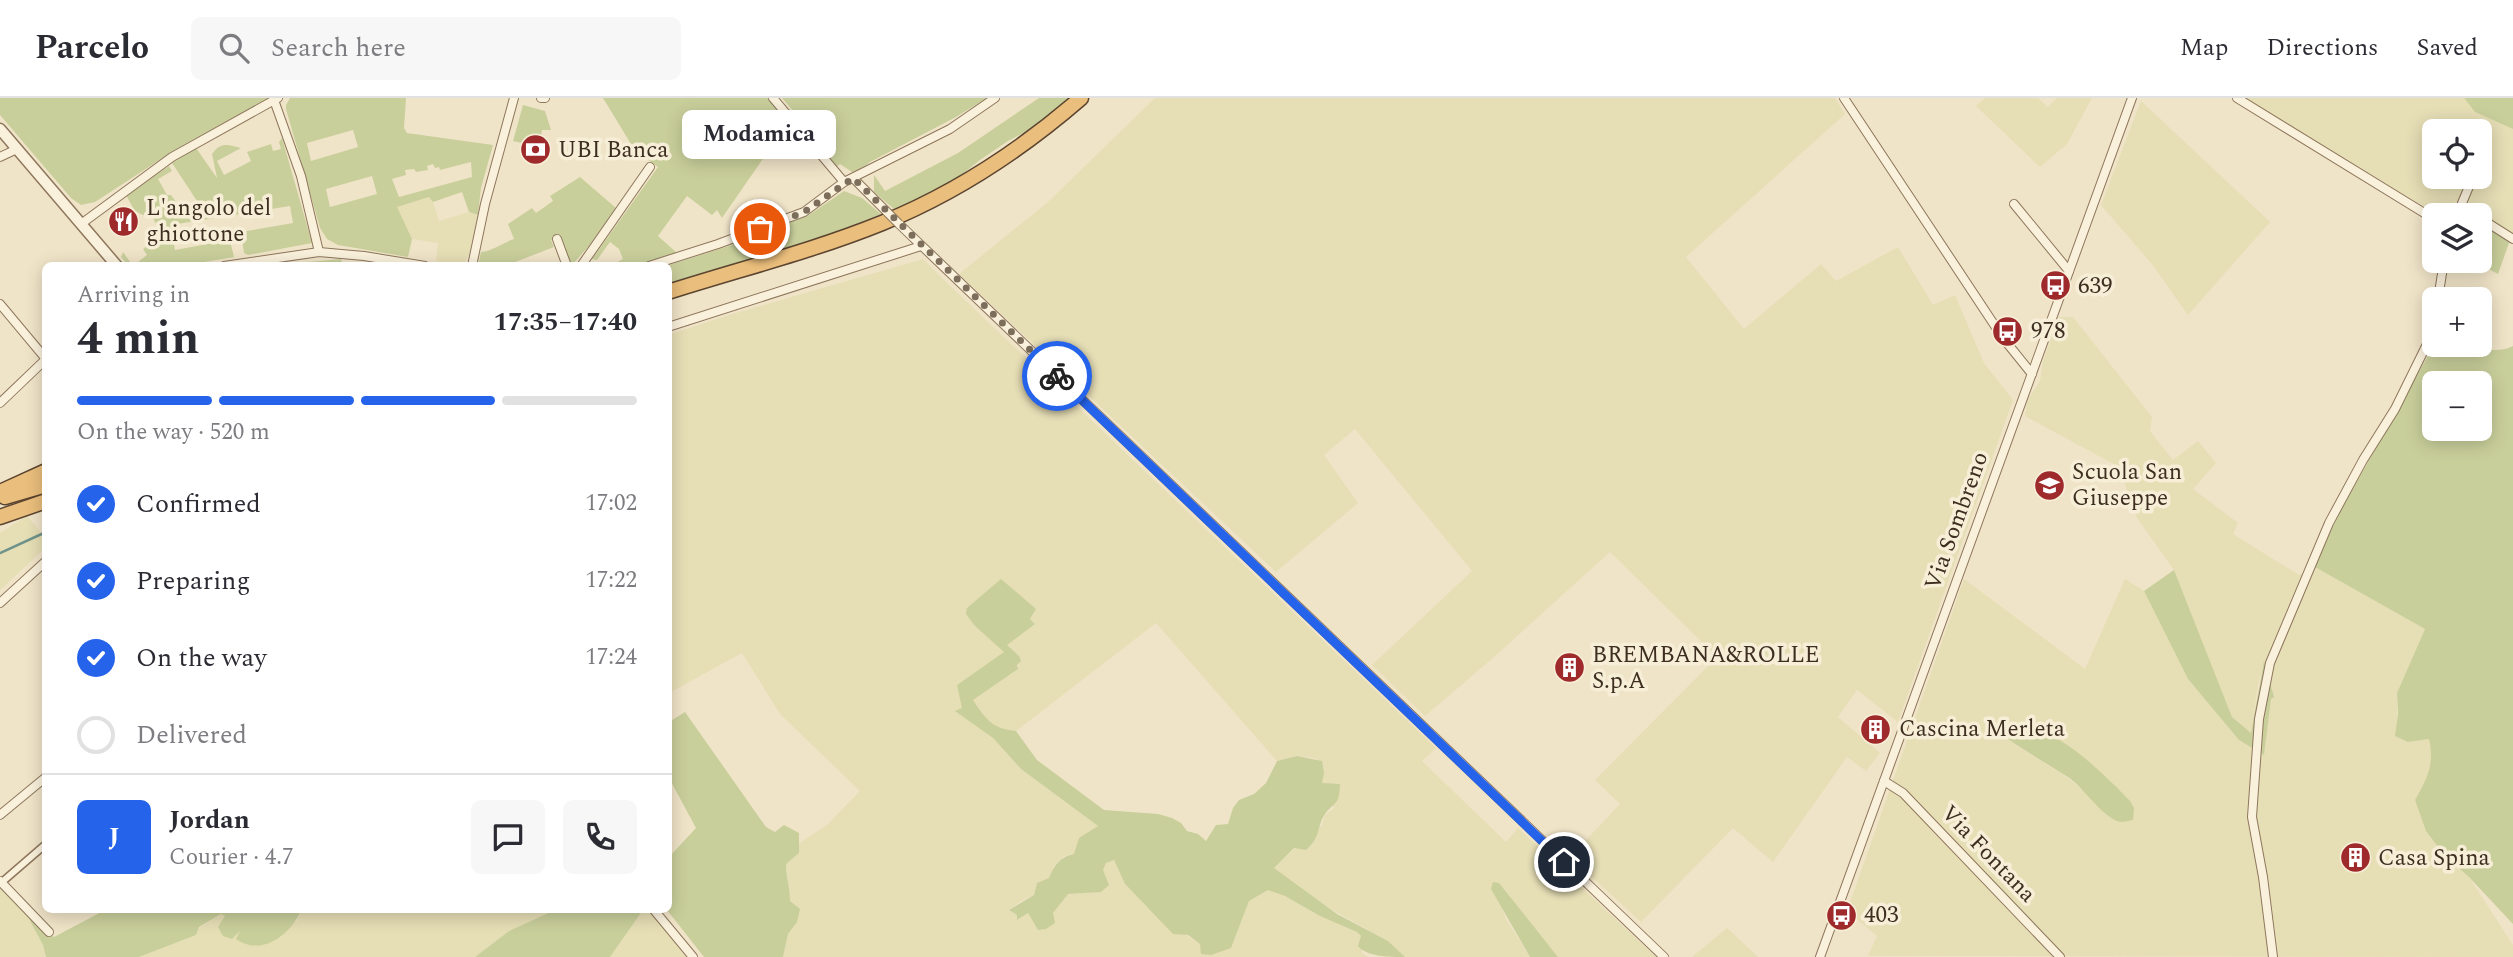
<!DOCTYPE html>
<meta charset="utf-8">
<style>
body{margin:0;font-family:Spectral,serif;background:#f7f7f7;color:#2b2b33;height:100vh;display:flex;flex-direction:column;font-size:26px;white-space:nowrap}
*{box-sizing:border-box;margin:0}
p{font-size:23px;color:#7c7c81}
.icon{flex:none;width:38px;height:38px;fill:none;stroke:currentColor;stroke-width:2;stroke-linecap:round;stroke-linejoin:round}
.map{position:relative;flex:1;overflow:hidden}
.side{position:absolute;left:42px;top:164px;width:630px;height:651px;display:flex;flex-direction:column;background:#fff;border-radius:10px;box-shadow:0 4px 18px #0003}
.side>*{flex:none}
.tools{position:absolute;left:2422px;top:21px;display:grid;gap:14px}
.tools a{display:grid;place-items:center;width:70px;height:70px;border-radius:10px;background:#fff;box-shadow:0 4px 18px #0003;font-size:35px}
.pin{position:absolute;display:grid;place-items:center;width:60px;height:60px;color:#fff;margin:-30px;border:4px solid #fff;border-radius:50%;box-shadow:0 2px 7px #0007}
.courier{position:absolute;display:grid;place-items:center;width:70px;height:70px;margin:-35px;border:5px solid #2563eb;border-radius:50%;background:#fff;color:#222;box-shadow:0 2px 9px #0007}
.bubble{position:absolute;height:49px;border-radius:10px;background:#fff;box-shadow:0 4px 18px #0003;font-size:23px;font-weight:700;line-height:49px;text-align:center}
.head em{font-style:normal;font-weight:700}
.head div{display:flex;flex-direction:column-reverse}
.head{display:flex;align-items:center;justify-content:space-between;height:119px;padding:0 35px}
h1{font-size:46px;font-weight:700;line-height:52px}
.bar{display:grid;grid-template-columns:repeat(4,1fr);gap:10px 7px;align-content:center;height:84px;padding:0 35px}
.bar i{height:9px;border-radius:5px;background:#e1e1e2}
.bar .current{background:#2563eb}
.bar p{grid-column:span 4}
.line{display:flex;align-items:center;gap:18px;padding:0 35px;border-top:2px solid #e1e1e2}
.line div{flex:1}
.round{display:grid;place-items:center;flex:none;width:74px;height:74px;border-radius:10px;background:#f7f7f7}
ol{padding:0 35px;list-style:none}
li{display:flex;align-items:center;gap:21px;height:77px}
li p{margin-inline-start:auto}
li .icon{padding:7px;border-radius:50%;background:#2563eb;color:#fff;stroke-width:4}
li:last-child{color:#7c7c81}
li i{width:38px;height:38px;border:4px solid #e1e1e2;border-radius:50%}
header{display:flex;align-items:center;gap:42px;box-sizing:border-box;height:98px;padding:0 35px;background:#fff;border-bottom:2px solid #e1e1e2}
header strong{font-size:33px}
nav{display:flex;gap:38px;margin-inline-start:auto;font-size:24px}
.search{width:490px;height:63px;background:#f7f7f7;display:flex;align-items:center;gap:18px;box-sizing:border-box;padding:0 24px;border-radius:10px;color:#7c7c81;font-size:26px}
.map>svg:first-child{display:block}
.farmland{fill:#e6deb5;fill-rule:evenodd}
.green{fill:#c9cf9b;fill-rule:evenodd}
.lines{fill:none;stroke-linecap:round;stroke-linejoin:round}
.stream{stroke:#6f938a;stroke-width:2.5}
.pedestrian-casing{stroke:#8d765c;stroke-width:9}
.minor-casing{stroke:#8d765c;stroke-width:10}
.tertiary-casing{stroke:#8d765c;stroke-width:13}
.trunk-casing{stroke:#5b4430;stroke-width:17}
.pedestrian{stroke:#faf1dc;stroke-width:6}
.minor{stroke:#faf1dc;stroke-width:8}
.tertiary{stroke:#faf1dc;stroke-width:10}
.trunk{stroke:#eabe7c;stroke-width:14}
.minor-bridge-casing{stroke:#8d765c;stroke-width:10;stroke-linecap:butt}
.minor-bridge{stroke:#faf1dc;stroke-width:8}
.done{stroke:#7c6e5b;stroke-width:7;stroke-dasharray:0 12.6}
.route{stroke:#2563eb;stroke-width:9}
.labels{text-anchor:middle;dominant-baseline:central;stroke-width:7;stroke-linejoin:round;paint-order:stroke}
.poi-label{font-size:23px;fill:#3d2e20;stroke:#f7eed8;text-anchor:start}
.street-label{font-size:23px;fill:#3d2e20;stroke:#f7eed8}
</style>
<header>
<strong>Parcelo</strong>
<div class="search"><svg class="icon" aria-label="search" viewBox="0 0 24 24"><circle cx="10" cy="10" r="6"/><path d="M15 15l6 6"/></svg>Search here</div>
<nav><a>Map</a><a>Directions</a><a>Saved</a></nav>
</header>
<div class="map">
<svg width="2513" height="859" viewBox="0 0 2513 859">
<rect width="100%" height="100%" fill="#f0e4c8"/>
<g class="farmland">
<path d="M1155,0h680l10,16 -159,143 58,72 77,-65 15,17 62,-34 35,58 22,-10 29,68 29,37 -115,322 -41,-32 -19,27 42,36 -14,18 -19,-14 -74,105 -40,-34 -92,94 -71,-65 50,-53 -25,-24 122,-123 -107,-105 -116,105 -69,59 -53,-51 100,-94 -117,-142 -31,26 34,48 -82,69 -317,-298 89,-72z"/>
<path d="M1985,0h53l10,9 9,-9h35l-25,46 -27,23 -64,-61z"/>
<path d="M2245,0h219l11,14 38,17v106l-58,-34 -4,14h-13zM2434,33h46v46h-46z"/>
<path d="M2141,3l129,121 -82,93 -36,-51 -51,-59z"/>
<path d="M429,99l4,5 6,19 30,-9 9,3 -9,40 -5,9 -7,2 -21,-5 2,-18 -26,-4 -16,-32z"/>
<path d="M923,161l24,24 489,465 -14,13 84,81 12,-14 138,129h-98l-59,-73 -6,-2 13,37 24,38h-125l-17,-16 -66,-37 -49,-36 49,-43 3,-10 9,-7 -12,-25v-21l-8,-4 -17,-2 -20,5 -121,-138 -140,108 -17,-1 -13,-12 -13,-18 45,-31 1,-13 -13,-11 29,-21 -5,-5 6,-10 -17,-13 -45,8 -7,4 8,18 30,26 -48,33 6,23 -7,3 37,27 28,31 77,57 -20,20 -4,8 -10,2 -10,10 -4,12 -13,5 -3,12 -13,6 -12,9 8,5 1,5 10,-7 10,17 30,-36 32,-2 2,-22 4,-7 8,-3 11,24 21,22 14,13 40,25 2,10 29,-6 18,-47 19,-11 17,6 35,20 37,16 4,4 1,17 6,4h-585l5,-23 9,-12 -7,-21 -4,-37 13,-11 -1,-9 29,-19 33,-34 -80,-77 -38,-61 -73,40 -1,-358 61,-20z"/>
<path d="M2059,219h14l79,100 -2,14 23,29 25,-19 18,22 -23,26 45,34 -5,11 66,41 16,-8 110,62 -28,64v28l11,21 21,-3 3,12 -1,20 -16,29 11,30 19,26 24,21 44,68v12l-645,-1 9,-20 -30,-25 117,-332 121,90 40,-90 19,12 44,88 51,61 25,14 7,-55 -7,-36 -6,22 -7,49 -19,-17 -58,-147 -37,-52 -18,-51 -94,-51 2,-15 13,-20 3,-20zM2032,627l45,27 47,70 -18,-8 -11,-13 -28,-24 -42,-26 -22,-16z"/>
<path d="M27,418l18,21v11l-45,42v-57z"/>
<path d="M0,787l31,33 -1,3 13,24 3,12h-46z"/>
<path d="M301,812h254l-46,21 -34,26h-336l57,-22 3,-7 22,-14 5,1 15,14 -4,11 60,-19z"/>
<path d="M643,812h9l37,47h-79z"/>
<path d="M1727,830l31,29h-66z"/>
</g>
<g class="green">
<path d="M0,0h268l-90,50 -83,54 -14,3 -10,-7 -71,-83z"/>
<path d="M290,0h116l-2,30 3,5 86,12 -12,43 -3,27 -9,-3 -7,-20 -29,10 -4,-5 -32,10 15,32 -4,18 -70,-12 -11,-6 -7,-11 -34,-119v-4zM353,32l5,17 -47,14 -4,-18zM471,64l1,15 -73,20 -7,-18 14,-4 -1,-5 9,-1 2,3 12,-2 -1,-4 6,-2 2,4 4,-1 1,3zM372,78l5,18 -47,13 -4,-18z"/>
<path d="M603,0h165l21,23 -67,97 -5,-8 -5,5 -25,-19 -29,40 19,17 -43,13h-25l14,-7 -4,-10 -9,-7 -13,18 -5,-1 66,-92 -24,-18z"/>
<path d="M782,0h205l-31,19 -86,45 -15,12 -15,-10 -5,4 -33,-39 4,-3z"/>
<path d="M1039,0h30l-36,30 -25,13 -28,19 -20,16 -33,19 -33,14 -20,-17v-17l11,16 73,-38z"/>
<path d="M2464,0h49v31l-38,-17z"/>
<path d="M523,7l22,6 6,19h-9l-3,17 -26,-6z"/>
<path d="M282,40l30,105 -64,12 -4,-2 -3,-21 52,-9 -3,-17 -119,19 4,25 55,-10 4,17 -53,9h-52l-8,-9 2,-5 10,14 14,-11 -4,-6 9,-7 -6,-10 11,-6 -5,-10c-18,-1 -18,-7 -26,-21l43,-29 3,5 -14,8 9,16h4l13,18 15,-9 -27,-41 24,-15 21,30 -5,-24c8,-12 16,-10 29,-6l-24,13 7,14 27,-14 -4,-9 24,-8 2,7 8,-2 -2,-7z"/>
<path d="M580,79l36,31 -27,38 -18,20 -11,-31 -9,5 3,7 -49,19h-27l3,-14c12,-1 21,-9 33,-13l-6,-15 24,-16 4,5 17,-12 -3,-5z"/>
<path d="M844,93l18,7 19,16 -41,17 -171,54 -1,-19h-2l66,-21 77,-30z"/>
<path d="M2480,126l30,16 -12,34 -24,-13h6z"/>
<path d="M341,161l2,7h-79z"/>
<path d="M2460,248c17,2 38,8 53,0v578l-44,-47 -24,-21 -19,-25 -11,-31c12,-21 20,-36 14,-61l-21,3 -13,-6 3,-22 -1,-21 28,-64 -110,-62 23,-52 95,-168zM2434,285h46v46h-46z"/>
<path d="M2174,472l58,147 19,16 13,-72 10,36 -3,2 -7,56 -25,-15 -51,-61 -44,-88z"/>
<path d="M1001,481l35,30 -6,10 5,5 -28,21 12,11 2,5 -4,4 1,4 -45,31c13,19 19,29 43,31l21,29 67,50 54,4 14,4 9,5 6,8 11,3 8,7 10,-16 12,-1 5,-16 6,-8 15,-6 12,-11 11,-22 20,-5 25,5 2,12 -2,10 18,1c-1,22 -4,16 -15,30 -9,13 -3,22 -19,36l-12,-2 -20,20 63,46 51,27 17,16c-16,0 -38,0 -47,-11l3,-10 -4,-4 -37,-16 -35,-20 -17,-6 -19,11 -18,47 -20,7 -10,-1 -1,-10 -12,-9 -15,-1 -48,-50 -11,-24 -8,3 -3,7 6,15 -8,7 -33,2 -15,19 2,10 -9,6 -8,1 -10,-17 -11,7v-5l-8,-5 25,-15 3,-12 12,-5c6,-14 11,-21 25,-24l5,-16 19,-12 -77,-57 -28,-31 -38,-27 7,-3 -5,-23 47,-33 -29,-26 -9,-12 1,-6z"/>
<path d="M685,614l81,115 9,5 9,-7 15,8v20l-13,11c0,13 4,24 4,37l10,8 -3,13 -9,12 -5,23h-79l-37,-47h1l1,-53 27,-29 -27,-50v-56z"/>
<path d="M2018,626c41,5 84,48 112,77l4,7 -1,12c-6,1 -11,3 -16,1 -17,-7 -33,-33 -49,-44 -22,-14 -44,-26 -65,-42l-1,-4z"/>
<path d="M1493,784l6,1 59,74h-28l-39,-68z"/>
<path d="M105,812h196c-10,25 -40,47 -65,29l4,-8 -8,8 -9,-3 -5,-9 7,-11 -4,-2 -22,13 -3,8 -57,22h-93l-3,-12 -13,-24 1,-3 23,19z"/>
<path d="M555,812h88l-33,47h-135l34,-26z"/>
</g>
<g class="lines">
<path class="stream" d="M0,455l46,-21"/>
<defs>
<path id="pedestrian" d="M2,784l44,-38"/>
<g id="minor">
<path d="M541,0h4"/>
<path d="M773,0l71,84"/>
<path d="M1844,0l159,240 29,36"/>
<path d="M2237,0l197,121"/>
<path d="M274,2l27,76 18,76"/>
<path d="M0,59l17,-8"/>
<path d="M2480,60l4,-13"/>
<path d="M853,80l34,34"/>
<path d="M2014,106l55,67"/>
<path d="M2461,109l14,8"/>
<path d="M2457,117l16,-38"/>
<path d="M2480,120l33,21"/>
<path d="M81,126l91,-67 106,-59"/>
<path d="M899,126l765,733"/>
<path d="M557,141l10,27"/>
<path d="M224,168l95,-14 45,4 61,10"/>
<path d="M472,168l13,-62 29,-106"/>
<path d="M581,168l69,-99"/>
<path d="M649,168l69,-22 86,-32 40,-30 106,-53 45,-31"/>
<path d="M2438,201l6,-38"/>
<path d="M0,206l46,55"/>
<path d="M668,229l253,-81"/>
<path d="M0,305l46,-44"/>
<path d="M0,505l46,-42"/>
<path d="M1884,683l19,12 157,164"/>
<path d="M0,717l46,-38"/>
<path d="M0,783l49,51"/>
<path d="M654,812l39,47"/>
<path d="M1820,859l312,-859"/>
<path d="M2273,859l-10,-80 -11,-60 7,-98 11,-56 59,-140 34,-63 32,-51 35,-71 4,-16"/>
</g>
<path id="tertiary" d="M0,31l117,137"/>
<g id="trunk">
<path d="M668,194c72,-23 145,-41 214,-69 74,-30 139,-73 199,-125"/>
<path d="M0,394l46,-21"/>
<path d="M5,399l41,-12"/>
<path d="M0,419l46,-16"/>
</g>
</defs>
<use href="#pedestrian" class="pedestrian-casing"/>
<use href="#minor" class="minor-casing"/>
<use href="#tertiary" class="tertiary-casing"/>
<use href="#trunk" class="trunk-casing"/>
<use href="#pedestrian" class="pedestrian"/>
<use href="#minor" class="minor"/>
<use href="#tertiary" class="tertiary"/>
<use href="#trunk" class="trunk"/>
<defs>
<path id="minor-bridge" d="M887,114l12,12"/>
</defs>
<use href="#minor-bridge" class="minor-bridge-casing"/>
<use href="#minor-bridge" class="minor-bridge"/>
</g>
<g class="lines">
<path class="done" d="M760,131l44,-17 49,-34 204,198"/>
<path class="route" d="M1057,278l507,486"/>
</g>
<defs>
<symbol id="bank-disc" viewBox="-11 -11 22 22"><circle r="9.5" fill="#9e2a2b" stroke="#f7eed8"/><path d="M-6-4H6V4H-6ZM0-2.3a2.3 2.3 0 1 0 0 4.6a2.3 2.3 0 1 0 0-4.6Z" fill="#fff"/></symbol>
<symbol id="restaurant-disc" viewBox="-11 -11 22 22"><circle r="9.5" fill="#9e2a2b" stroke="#f7eed8"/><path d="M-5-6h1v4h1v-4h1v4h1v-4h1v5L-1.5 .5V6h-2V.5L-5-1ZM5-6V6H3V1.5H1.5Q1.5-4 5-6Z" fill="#fff"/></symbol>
<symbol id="bus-disc" viewBox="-11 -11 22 22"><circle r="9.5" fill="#9e2a2b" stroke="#f7eed8"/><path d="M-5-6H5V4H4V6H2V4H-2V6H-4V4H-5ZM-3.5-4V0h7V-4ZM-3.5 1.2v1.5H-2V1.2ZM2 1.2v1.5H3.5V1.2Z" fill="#fff"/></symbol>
<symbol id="school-disc" viewBox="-11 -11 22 22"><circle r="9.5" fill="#9e2a2b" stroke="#f7eed8"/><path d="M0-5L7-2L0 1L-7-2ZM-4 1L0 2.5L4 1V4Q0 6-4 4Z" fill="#fff"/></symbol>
<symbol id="building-disc" viewBox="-11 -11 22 22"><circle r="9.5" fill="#9e2a2b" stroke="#f7eed8"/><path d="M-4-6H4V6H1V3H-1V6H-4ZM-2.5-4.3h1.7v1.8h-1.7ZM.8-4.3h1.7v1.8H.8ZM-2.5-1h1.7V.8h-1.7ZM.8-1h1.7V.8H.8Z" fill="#fff"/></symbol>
</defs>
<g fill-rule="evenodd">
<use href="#bank-disc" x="518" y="34" width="35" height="35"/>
<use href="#restaurant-disc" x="106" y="106" width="35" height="35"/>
<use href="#bus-disc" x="2038" y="170" width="35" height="35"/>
<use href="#bus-disc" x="1990" y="216" width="35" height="35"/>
<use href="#school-disc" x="2032" y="370" width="35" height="35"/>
<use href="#building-disc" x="1552" y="552" width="35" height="35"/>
<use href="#building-disc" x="1858" y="614" width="35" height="35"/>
<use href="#building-disc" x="2338" y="742" width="35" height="35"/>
<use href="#bus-disc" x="1824" y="800" width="35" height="35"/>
</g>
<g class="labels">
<g class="poi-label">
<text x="558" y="52">UBI Banca</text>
<text x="146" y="110">L'angolo del<tspan x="146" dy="26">ghiottone</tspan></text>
<text x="2078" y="188">639</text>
<text x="2031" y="233">978</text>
<text x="2072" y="374">Scuola San<tspan x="2072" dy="26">Giuseppe</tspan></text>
<text x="1592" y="557">BREMBANA&amp;ROLLE<tspan x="1592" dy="26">S.p.A</tspan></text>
<text x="1899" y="631">Cascina Merleta</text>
<text x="2378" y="760">Casa Spina</text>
<text x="1864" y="817">403</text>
</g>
<g class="street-label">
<text transform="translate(1957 423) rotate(-70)">Via Sombreno</text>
<text transform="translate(1988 756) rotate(46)">Via Fontana</text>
</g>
</g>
</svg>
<div class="tools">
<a><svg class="icon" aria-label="locate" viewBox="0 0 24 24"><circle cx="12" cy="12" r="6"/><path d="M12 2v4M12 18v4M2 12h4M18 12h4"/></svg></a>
<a><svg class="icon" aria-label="layers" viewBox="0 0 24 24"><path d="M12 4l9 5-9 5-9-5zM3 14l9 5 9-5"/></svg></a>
<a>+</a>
<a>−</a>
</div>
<div class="pin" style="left:760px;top:131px;background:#ea580c"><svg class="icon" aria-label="bag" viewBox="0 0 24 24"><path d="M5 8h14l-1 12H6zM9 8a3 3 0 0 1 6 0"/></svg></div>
<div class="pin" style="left:1564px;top:764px;background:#1f2937"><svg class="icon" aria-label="home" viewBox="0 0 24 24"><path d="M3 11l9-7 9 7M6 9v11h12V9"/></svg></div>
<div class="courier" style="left:1057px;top:278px"><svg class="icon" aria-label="bike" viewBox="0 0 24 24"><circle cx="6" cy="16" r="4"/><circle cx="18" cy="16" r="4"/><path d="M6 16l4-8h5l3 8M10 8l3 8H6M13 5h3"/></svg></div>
<div class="bubble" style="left:682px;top:12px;width:154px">Modamica</div>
<section class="side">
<div class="head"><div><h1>4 min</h1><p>Arriving in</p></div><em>17:35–17:40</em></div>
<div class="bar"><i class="current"></i><i class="current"></i><i class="current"></i><i></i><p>On the way · 520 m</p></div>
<ol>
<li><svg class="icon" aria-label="check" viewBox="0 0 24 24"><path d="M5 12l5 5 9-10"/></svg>Confirmed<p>17:02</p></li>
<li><svg class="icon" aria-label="check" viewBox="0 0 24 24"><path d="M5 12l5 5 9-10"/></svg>Preparing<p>17:22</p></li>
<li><svg class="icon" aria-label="check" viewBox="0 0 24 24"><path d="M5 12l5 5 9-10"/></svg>On the way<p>17:24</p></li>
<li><i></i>Delivered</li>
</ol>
<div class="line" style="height:126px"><b class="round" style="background:#2563eb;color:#fff">J</b><div><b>Jordan</b><p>Courier · 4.7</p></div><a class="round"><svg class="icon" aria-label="chat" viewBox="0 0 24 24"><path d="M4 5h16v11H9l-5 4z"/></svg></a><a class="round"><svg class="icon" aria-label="phone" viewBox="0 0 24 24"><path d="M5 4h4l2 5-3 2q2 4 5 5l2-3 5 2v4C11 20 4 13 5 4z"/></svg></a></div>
</section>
</div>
